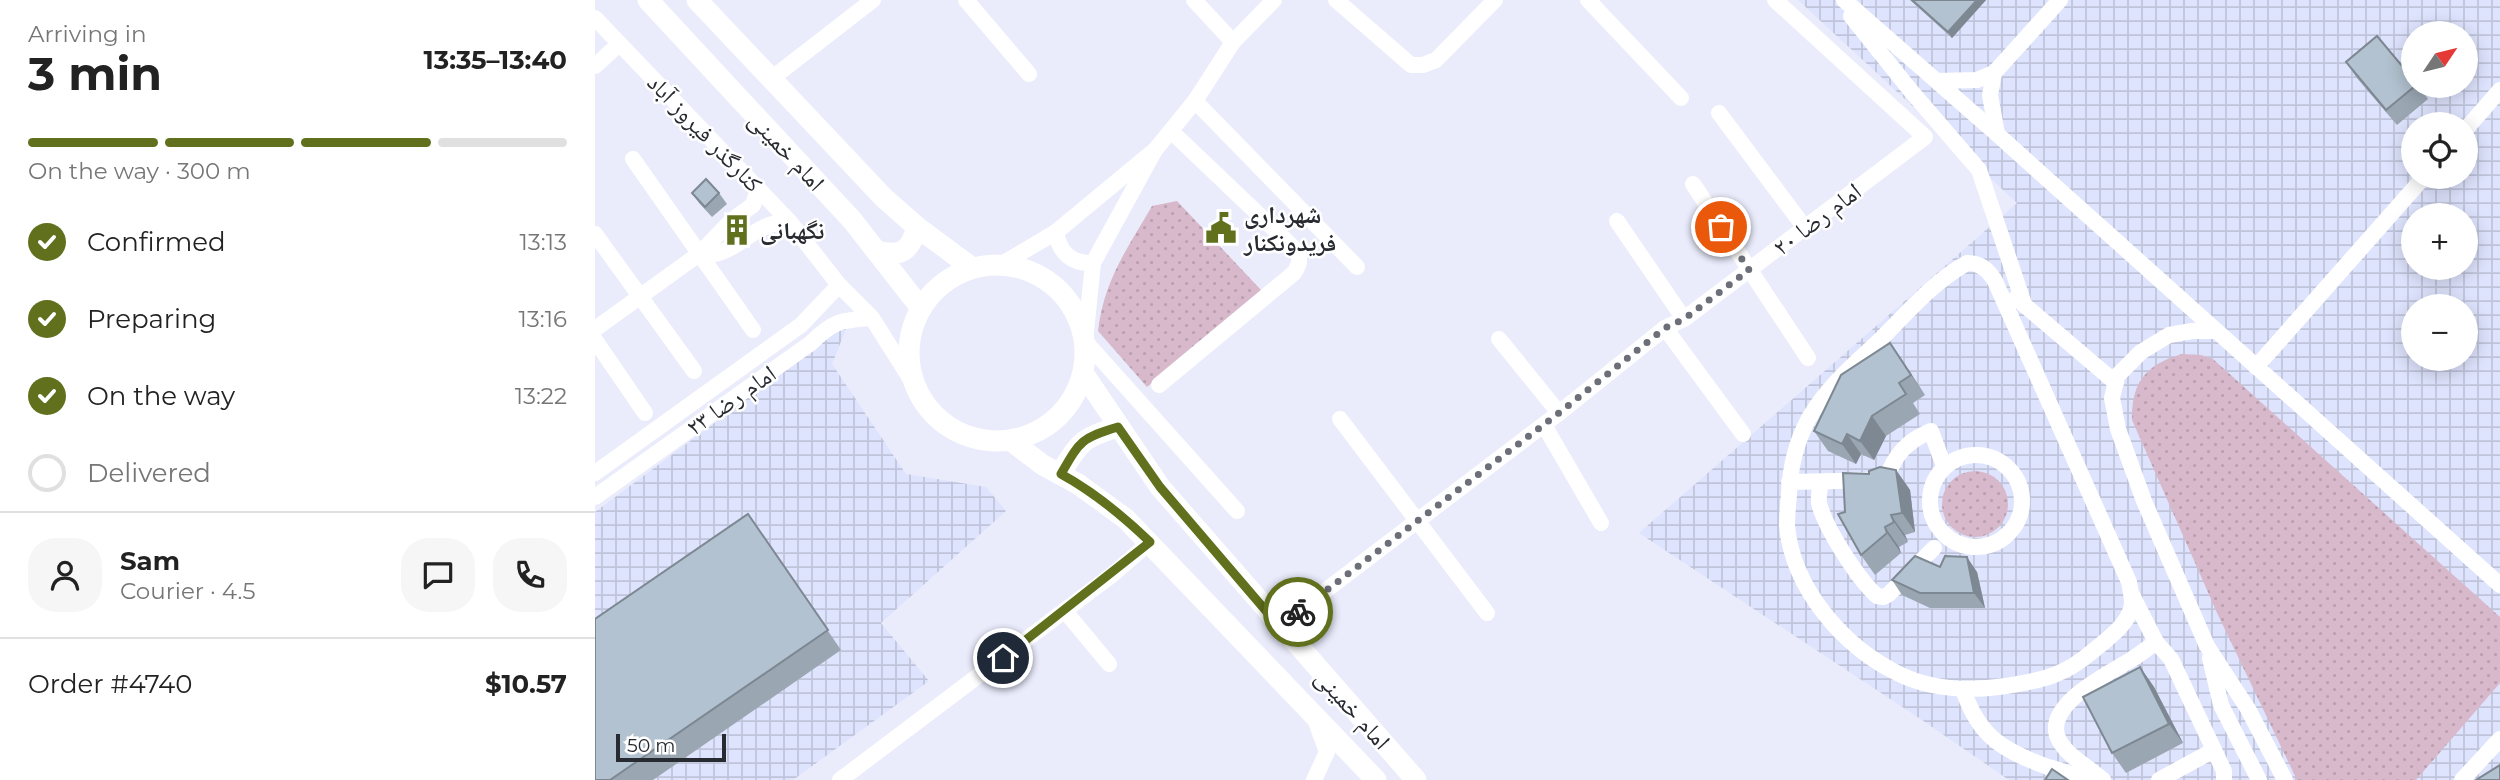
<!DOCTYPE html>
<meta charset="utf-8">
<style>
body{margin:0;font-family:Montserrat,"Noto Naskh Arabic",sans-serif;background:#f6f6f6;color:#222;height:100vh;display:flex;flex-direction:column;font-size:26px;white-space:nowrap}
*{box-sizing:border-box;margin:0}
p{font-size:23px;color:#767676}
.icon{flex:none;width:38px;height:38px;fill:none;stroke:currentColor;stroke-width:2;stroke-linecap:round;stroke-linejoin:round}
.map{position:relative;flex:1;overflow:hidden}
.panel{display:flex;flex-direction:column;background:#fff;width:595px}
.panel>*{flex:none}
.needle{width:46px;rotate:55deg}
.tools{position:absolute;left:1806px;top:21px;display:grid;gap:14px}
.tools a{display:grid;place-items:center;width:77px;height:77px;border-radius:50%;background:#fff;box-shadow:0 4px 18px #0003;font-size:35px}
.scale{position:absolute;left:21px;bottom:18px;width:110px;box-sizing:border-box;padding-left:7px;border:4px solid #282a31;border-top:0;font-size:19px;line-height:24px;white-space:nowrap;color:#282a31;-webkit-text-stroke:5px #fff;paint-order:stroke}
.pin{position:absolute;display:grid;place-items:center;width:60px;height:60px;color:#fff;margin:-30px;border:4px solid #fff;border-radius:50%;box-shadow:0 2px 7px #0007}
.courier{position:absolute;display:grid;place-items:center;width:70px;height:70px;margin:-35px;border:5px solid #60701c;border-radius:50%;background:#fff;color:#222;box-shadow:0 2px 9px #0007}
.headline em{font-style:normal;font-weight:700}
.headline div{display:flex;flex-direction:column-reverse}
.headline{display:flex;align-items:center;justify-content:space-between;height:119px;padding:0 28px}
h1{font-size:46px;font-weight:700;line-height:52px}
.bar{display:grid;grid-template-columns:repeat(4,1fr);gap:10px 7px;align-content:center;height:84px;padding:0 28px}
.bar i{height:9px;border-radius:5px;background:#e0e0e0}
.bar .selected{background:#60701c}
.bar p{grid-column:span 4}
.line{display:flex;align-items:center;gap:18px;padding:0 28px;border-top:2px solid #e0e0e0}
.line div{flex:1}
.round{display:grid;place-items:center;flex:none;width:74px;height:74px;border-radius:28px;background:#f6f6f6}
ol{padding:0 28px;list-style:none}
li{display:flex;align-items:center;gap:21px;height:77px}
li p{margin-inline-start:auto}
li .icon{padding:7px;border-radius:50%;background:#60701c;color:#fff;stroke-width:4}
li:last-child{color:#767676}
li i{width:38px;height:38px;border:4px solid #e0e0e0;border-radius:50%}
main{display:flex;flex:1;min-height:0}
.map>svg:first-child{display:block}
.industrial{fill:url(#industrial-grid);fill-rule:evenodd}
.grass{fill:url(#grass-dots)}
.lines{fill:none;stroke-linecap:round;stroke-linejoin:round}
.minor{stroke:#fff;stroke-width:16}
.major{stroke:#fff;stroke-width:21}
.wall{fill:#9aa7b3}
.shaded-wall{fill:#7d8892}
.building{fill:#b3c2d0;stroke:#7d8892;stroke-width:2}
.done{stroke:#6c6e78;stroke-width:7;stroke-dasharray:0 12.6}
.route{stroke:#60701c;stroke-width:9}
.labels{text-anchor:middle;dominant-baseline:central;stroke-width:5;stroke-linejoin:round;paint-order:stroke}
.street-label{font-size:24px;fill:#282a31;stroke:#fff}
.poi-label{font-size:24px;font-weight:bold;fill:#282a31;stroke:#fff;text-anchor:start}
</style>
<main>
<section class="panel">
<div class="headline"><div><h1>3 min</h1><p>Arriving in</p></div><em>13:35–13:40</em></div>
<div class="bar"><i class="selected"></i><i class="selected"></i><i class="selected"></i><i></i><p>On the way · 300 m</p></div>
<ol>
<li><svg class="icon" aria-label="check" viewBox="0 0 24 24"><path d="M5 12l5 5 9-10"/></svg>Confirmed<p>13:13</p></li>
<li><svg class="icon" aria-label="check" viewBox="0 0 24 24"><path d="M5 12l5 5 9-10"/></svg>Preparing<p>13:16</p></li>
<li><svg class="icon" aria-label="check" viewBox="0 0 24 24"><path d="M5 12l5 5 9-10"/></svg>On the way<p>13:22</p></li>
<li><i></i>Delivered</li>
</ol>
<div class="line" style="height:126px"><a class="round"><svg class="icon" aria-label="person" viewBox="0 0 24 24"><circle cx="12" cy="8" r="4"/><path d="M4 21q1-7 8-7t8 7"/></svg></a><div><b>Sam</b><p>Courier · 4.5</p></div><a class="round"><svg class="icon" aria-label="chat" viewBox="0 0 24 24"><path d="M4 5h16v11H9l-5 4z"/></svg></a><a class="round"><svg class="icon" aria-label="phone" viewBox="0 0 24 24"><path d="M5 4h4l2 5-3 2q2 4 5 5l2-3 5 2v4C11 20 4 13 5 4z"/></svg></a></div>
<div class="line" style="height:91px"><div>Order #4740</div><b>$10.57</b></div>
</section>
<div class="map">
<svg width="1905" height="780" viewBox="0 0 1905 780">
<defs>
<pattern id="industrial-grid" width="8" height="8" patternUnits="userSpaceOnUse" patternTransform="scale(1.75)"><rect width="8" height="8" fill="#dfe4fe"/><path d="M0 4h8M4 0v8" fill="none" stroke="#bfc4da"/></pattern>
<pattern id="grass-dots" width="8" height="8" patternUnits="userSpaceOnUse" patternTransform="scale(1.75)"><rect width="8" height="8" fill="#d8b9cb"/><path d="M2 2h.1M6 6h.1" fill="none" stroke="#b99faf" stroke-width="1.8" stroke-linecap="round"/></pattern>
</defs>
<rect width="100%" height="100%" fill="#eaecfc"/>
<g class="industrial">
<path d="M1203,0h702v780h-491l-87,-60 -283,-187 378,-330zM1818,33h53v53h-53zM1818,124h53v53h-53zM1818,215h53v53h-53zM1818,306h53v53h-53z"/>
<path d="M247,328l4,1 -14,35 74,110 80,13 20,24 -125,112 48,58 -136,99h-198v-268z"/>
</g>
<g class="grass">
<path d="M582,201l85,90 -115,96 -49,-56c6,-51 29,-82 54,-125z"/>
<path d="M1587,354l19,1 12,4 287,258v66l-84,97h-119l-79,-165 -86,-195c-1,-37 14,-56 50,-66z"/>
<circle cx="1380" cy="504" r="33"/>
</g>
<g class="lines">
<g class="minor">
<path d="M371,0l63,74"/>
<path d="M599,0l39,42"/>
<path d="M741,0l75,65h12l13,-5 59,-60"/>
<path d="M993,0l93,98"/>
<path d="M1249,0l153,134 503,451"/>
<path d="M1256,16l60,75 68,79 45,134"/>
<path d="M0,18l194,203 50,64 33,33 41,65"/>
<path d="M0,66l24,-22"/>
<path d="M1399,73l-4,22 7,39"/>
<path d="M176,79l102,-79"/>
<path d="M1342,81l40,-1 17,-7 66,-73"/>
<path d="M600,101l162,166"/>
<path d="M1124,113l86,115"/>
<path d="M1871,129l34,-39"/>
<path d="M560,150l-62,113 -8,78 152,170"/>
<path d="M38,159l120,171"/>
<path d="M1098,184l115,174"/>
<path d="M1022,221l67,98"/>
<path d="M461,232c3,21 16,32 37,31"/>
<path d="M0,234l99,137"/>
<path d="M104,254c28,5 44,-18 68,-28 6,-3 15,-3 22,-5"/>
<path d="M1372,263c14,0 21,7 28,18l134,301c1,6 3,14 3,21 -1,20 -25,36 -39,48 -29,25 -50,29 -87,35 -35,5 -76,4 -109,-13 -54,-27 -104,-84 -110,-147 0,-10 1,-21 2,-32 1,-26 7,-52 20,-76 18,-31 45,-54 71,-78 27,-27 53,-58 87,-77z"/>
<path d="M407,264l54,-32 99,-82 40,-49 38,-59 41,-42"/>
<path d="M1421,298l100,85"/>
<path d="M1070,328l78,106"/>
<path d="M0,329l104,-75 32,-33 22,-16 5,-16"/>
<path d="M1619,331h-22l-23,4 -28,17 -24,24 -5,22 6,31 26,72 63,145 41,63 37,71"/>
<path d="M904,339l60,74"/>
<path d="M0,340l50,73"/>
<path d="M1661,367l168,-190"/>
<path d="M564,385l135,-112c5,-8 7,-13 3,-22l-125,-119"/>
<path d="M745,419l147,194"/>
<path d="M949,425l57,98"/>
<circle cx="1381" cy="501" r="46"/>
<path d="M0,473l206,-148 38,-40"/>
<path d="M1194,482l97,-2c8,-25 21,-39 45,-49l13,35"/>
<path d="M1226,482c-1,6 -3,15 -2,21 6,25 39,76 58,93l7,1 5,-3 45,-46"/>
<path d="M0,497l216,-154c22,-22 30,-23 61,-25"/>
<path d="M1537,595l24,47 15,17 53,112v9"/>
<path d="M470,611l44,53"/>
<path d="M684,626l280,-213 106,-85 19,-9 241,-182 -150,-137"/>
<path d="M1615,658l11,47 38,75"/>
<path d="M1368,689c15,47 40,62 85,78 13,4 24,6 36,13"/>
<path d="M245,780l273,-206 37,-32"/>
<path d="M719,780l13,-28 -11,-30"/>
<path d="M1508,780c-13,-12 -36,-24 -44,-40 -18,-34 49,-66 70,-79 10,-6 19,-13 27,-19"/>
<path d="M1564,780l55,-30"/>
<path d="M1867,780l38,-41"/>
</g>
<g class="major">
<path d="M53,0l204,220 68,87"/>
<path d="M102,0l187,198 33,29 54,40"/>
<path d="M281,251c25,6 34,1 41,-24"/>
<circle cx="402" cy="353" r="88"/>
<path d="M488,373l77,114 256,293"/>
<path d="M415,440l33,25 35,19 48,35 250,261"/>
<path d="M465,474c20,-32 21,-36 58,-47"/>
</g>
</g>
<g class="wall">
<path d="M1315,0h76l-34,38z"/>
<path d="M1751,62l67,24h6l9,13 -31,26 -41,-48z"/>
<path d="M97,193h27l8,11 -15,13 -13,-14z"/>
<path d="M1295,343l35,52 -12,8 7,11 -34,22 -12,24 -13,-6 -5,10 -28,-13 -14,-20z"/>
<path d="M1301,470l14,20 5,42 -10,3 3,7 -9,5 2,6 -26,22 -14,-20 -16,-43z"/>
<path d="M153,514l93,136 -188,130h-58z"/>
<path d="M1345,567l37,5 8,36h-55l-28,-13 -10,-15z"/>
<path d="M1545,667l14,20 29,56 -57,30 -14,-20z"/>
</g>
<g class="shaded-wall">
<path d="M1382,0h9l-34,38 -4,-6z"/>
<path d="M1295,343l14,20 21,32 -14,-20z"/>
<path d="M1277,416l14,20 -12,24 -14,-19z"/>
<path d="M1252,434l14,20 -5,10 -14,-20z"/>
<path d="M1301,470l14,20 5,42 -13,-19z"/>
<path d="M1296,515l14,20 3,7 -14,-20z"/>
<path d="M1290,527l14,20 2,6 -14,-20z"/>
<path d="M1372,557l10,15 8,36 -11,-15z"/>
<path d="M1545,667l14,20 29,56 -14,-19z"/>
</g>
<g class="building">
<path d="M1317,0h65l-29,32z"/>
<path d="M1782,36l36,43v7h2l-29,24 -40,-48z"/>
<path d="M111,179l13,14 -14,14 -13,-14z"/>
<path d="M1295,343l21,32 -12,8 7,11 -34,22 -12,25 -13,-7 -5,10 -28,-13 27,-56z"/>
<path d="M1285,467l16,3 6,43 -11,2 3,7 -9,5 2,6 -26,22 -23,-41 7,-2 -2,-39 26,1v-3z"/>
<path d="M153,514l80,116 -218,150h-15v-161z"/>
<path d="M1320,556l25,11 5,-11 22,1 7,36h-54l-28,-13z"/>
<path d="M1545,667l29,57 -57,29 -29,-56z"/>
<path d="M1905,765v15h-24z"/>
<path d="M1457,769l16,11h-23z"/>
</g>
<g class="lines">
<path class="done" d="M703,612l261,-199 106,-85 19,-9 65,-49 -28,-43"/>
<path class="route" d="M408,658l147,-116c-27,-26 -56,-50 -89,-68 19,-33 20,-36 57,-47l42,60 119,139 19,-14"/>
</g>
<defs>
<symbol id="civic-bare" viewBox="-9 -9 18 18"><path d="M-.6-6.5H3V-4.5H.6V-3L4-1V1h2V6H-6V1h2V-1L-.6-3ZM-1.2 2.5V6h2.4V2.5Z" fill="#60701c" stroke="#fff" stroke-width="2.5" paint-order="stroke"/></symbol>
<symbol id="building-bare" viewBox="-9 -9 18 18"><path d="M-4-6H4V6H1V3H-1V6H-4ZM-2.5-4.3h1.7v1.8h-1.7ZM.8-4.3h1.7v1.8H.8ZM-2.5-1h1.7V.8h-1.7ZM.8-1h1.7V.8H.8Z" fill="#60701c" stroke="#fff" stroke-width="2.5" paint-order="stroke"/></symbol>
</defs>
<g fill-rule="evenodd">
<use href="#civic-bare" x="604" y="206" width="44" height="44"/>
<use href="#building-bare" x="120" y="208" width="44" height="44"/>
</g>
<g class="labels">
<g class="street-label">
<text transform="translate(110 133) rotate(46)">کنارگذر فیروز آباد</text>
<text transform="translate(192 151) rotate(47)">امام خمینی</text>
<text transform="translate(1222 219) rotate(-37)">امام رضا ۲۰</text>
<text transform="translate(136 400) rotate(-35)">امام رضا ۲۳</text>
<text transform="translate(758 709) rotate(48)">امام خمینی</text>
</g>
<g class="poi-label">
<text x="649" y="214">شهرداری<tspan x="649" dy="28">فریدونکنار</tspan></text>
<text x="165" y="230">نگهبانی</text>
</g>
</g>
</svg>
<div class="tools">
<a><svg class="needle" viewBox="-14 -14 28 28"><path d="M0-13l5 13h-10z" fill="#e53935"/><path d="M0 13l5-13h-10z" fill="#767676"/></svg></a>
<a><svg class="icon" aria-label="locate" viewBox="0 0 24 24"><circle cx="12" cy="12" r="6"/><path d="M12 2v4M12 18v4M2 12h4M18 12h4"/></svg></a>
<a>+</a>
<a>−</a>
</div>
<div class="scale">50 m</div>
<div class="pin" style="left:1126px;top:227px;background:#ea580c"><svg class="icon" aria-label="bag" viewBox="0 0 24 24"><path d="M5 8h14l-1 12H6zM9 8a3 3 0 0 1 6 0"/></svg></div>
<div class="pin" style="left:408px;top:658px;background:#1f2937"><svg class="icon" aria-label="home" viewBox="0 0 24 24"><path d="M3 11l9-7 9 7M6 9v11h12V9"/></svg></div>
<div class="courier" style="left:703px;top:612px"><svg class="icon" aria-label="bike" viewBox="0 0 24 24"><circle cx="6" cy="16" r="4"/><circle cx="18" cy="16" r="4"/><path d="M6 16l4-8h5l3 8M10 8l3 8H6M13 5h3"/></svg></div>
</div>
</main>
